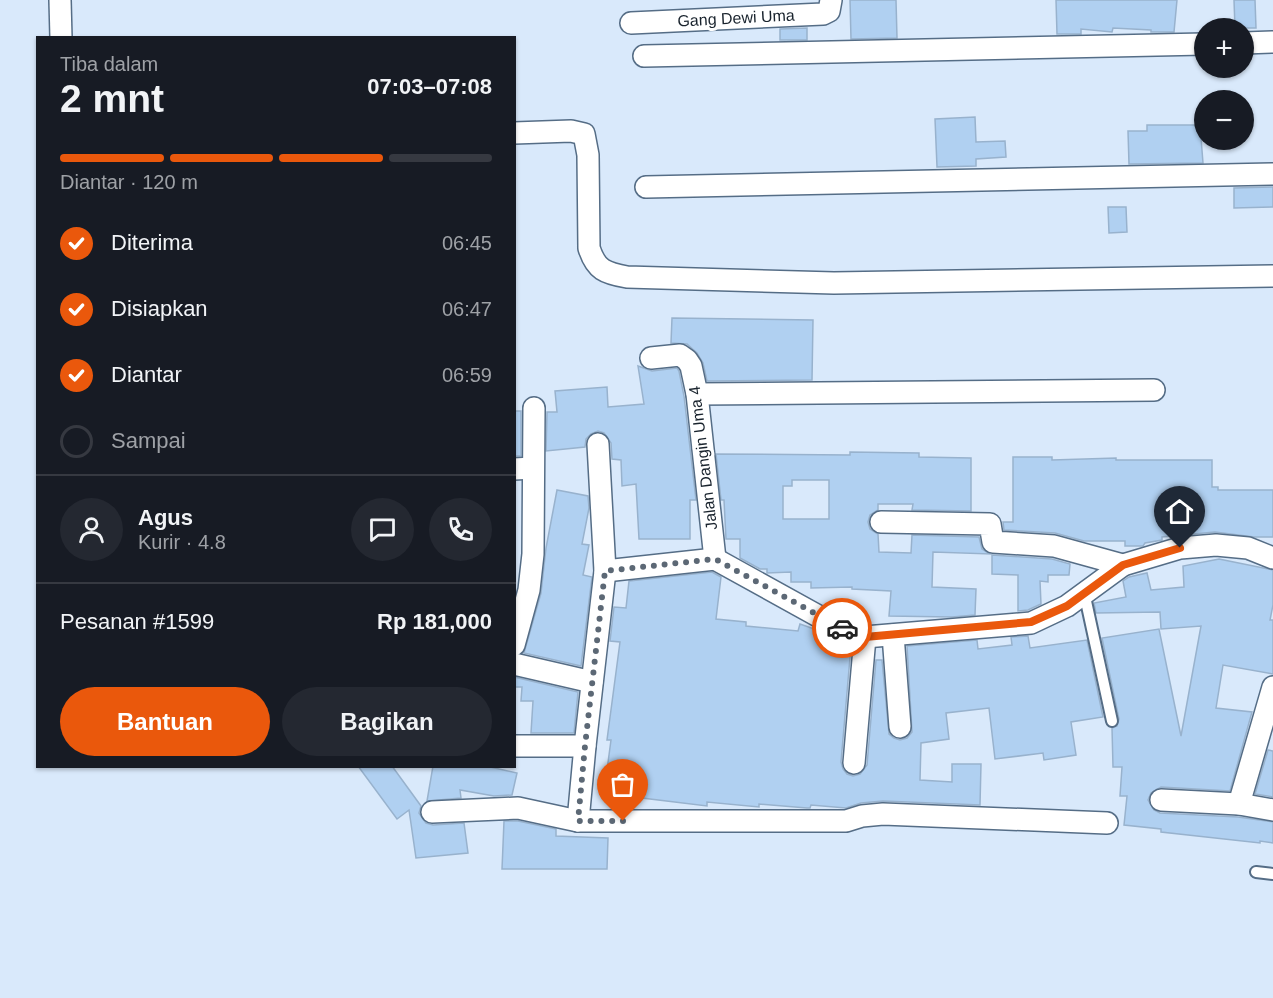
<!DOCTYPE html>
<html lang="id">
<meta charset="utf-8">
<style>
body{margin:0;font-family:Arial,sans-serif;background:#242831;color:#f1f3f6;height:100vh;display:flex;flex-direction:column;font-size:22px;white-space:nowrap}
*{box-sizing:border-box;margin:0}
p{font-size:20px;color:#9ea1a6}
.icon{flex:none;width:33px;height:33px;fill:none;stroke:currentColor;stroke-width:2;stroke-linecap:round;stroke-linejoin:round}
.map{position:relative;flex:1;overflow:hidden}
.panel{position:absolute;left:36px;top:36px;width:480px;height:732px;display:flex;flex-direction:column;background:#171b24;border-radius:0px;box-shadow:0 2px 4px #0004}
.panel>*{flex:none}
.fabs{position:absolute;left:1194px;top:18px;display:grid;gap:12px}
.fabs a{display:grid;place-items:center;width:60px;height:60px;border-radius:50%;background:#171b24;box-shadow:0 2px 4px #0004;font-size:30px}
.pin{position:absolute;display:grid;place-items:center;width:51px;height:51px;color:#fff;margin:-62px -26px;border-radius:50% 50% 50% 0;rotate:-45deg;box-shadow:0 0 6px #0007}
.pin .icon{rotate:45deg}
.courier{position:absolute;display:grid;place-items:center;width:60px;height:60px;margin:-30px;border:4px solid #ea580c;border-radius:50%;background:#fff;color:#222;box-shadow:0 2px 8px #0007}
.overview em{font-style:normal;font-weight:600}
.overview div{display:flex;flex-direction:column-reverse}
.overview{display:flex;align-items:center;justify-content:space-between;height:102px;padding:0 24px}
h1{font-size:39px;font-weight:600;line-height:45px}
.bar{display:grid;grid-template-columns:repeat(4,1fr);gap:9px 6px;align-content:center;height:72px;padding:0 24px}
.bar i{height:8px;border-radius:4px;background:#363941}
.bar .on{background:#ea580c}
.bar p{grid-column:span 4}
.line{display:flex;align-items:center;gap:15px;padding:0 24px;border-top:2px solid #363941}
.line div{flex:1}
.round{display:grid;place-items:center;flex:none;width:63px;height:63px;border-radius:32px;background:#242831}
ol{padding:0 24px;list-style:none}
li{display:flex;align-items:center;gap:18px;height:66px}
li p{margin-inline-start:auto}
li .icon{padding:6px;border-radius:50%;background:#ea580c;color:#fff;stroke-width:4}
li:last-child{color:#9ea1a6}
li i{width:33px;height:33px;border:3px solid #363941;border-radius:50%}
.primary-button{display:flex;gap:12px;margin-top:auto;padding:12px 24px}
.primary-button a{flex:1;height:69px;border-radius:36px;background:#ea580c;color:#fff;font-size:24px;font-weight:600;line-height:69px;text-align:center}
.primary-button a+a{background:#242831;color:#f1f3f6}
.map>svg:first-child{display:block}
.building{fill:#b0d0f1;stroke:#98b2cd;stroke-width:1.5;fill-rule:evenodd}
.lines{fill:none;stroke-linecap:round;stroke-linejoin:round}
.service-casing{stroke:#556d86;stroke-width:14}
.minor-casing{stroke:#556d86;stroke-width:24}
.service{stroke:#fff;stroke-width:10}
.minor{stroke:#fff;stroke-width:21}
.done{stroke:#5c6875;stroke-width:6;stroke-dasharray:0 10.8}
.route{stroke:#ea580c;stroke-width:8}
.labels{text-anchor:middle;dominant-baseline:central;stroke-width:6;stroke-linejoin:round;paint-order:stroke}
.street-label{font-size:16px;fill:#19232d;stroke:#fff}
</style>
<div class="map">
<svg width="1273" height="998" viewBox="0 0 1273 998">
<rect width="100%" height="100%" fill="#d9e9fb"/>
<g class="building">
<path d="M850,0h46l1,38 -46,1z"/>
<path d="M1056,0h121l-3,32h-23v-2l-38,-2 -1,4 -31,-3v5h-24z"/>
<path d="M1234,0h21l1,28h-21z"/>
<path d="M807,28v12h-27v-11z"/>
<path d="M975,117l1,25 29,-1 1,16 -30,2v7l-39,1 -2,-48z"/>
<path d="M1147,125h53l3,38 -74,1 -1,-33h19z"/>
<path d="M1273,187v20l-39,1v-20z"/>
<path d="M1108,207h18l1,25 -18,1z"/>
<path d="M672,318l141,2 -1,60 -105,1 -4,-18 -6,-10 -10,-9 -16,-1z"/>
<path d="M638,366l14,5 25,-3 2,3 5,25 12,104h-6v39h-51l-3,-55 -14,2 -1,-26 -9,-1 -1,-16 -7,-10 -6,-2 -7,3 -5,5 -1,8 -39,4 1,-39h10l-2,-21 52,-4 1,20 36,-3z"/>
<rect x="514" y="411" width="7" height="45"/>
<path d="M850,452l69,1v4l52,1v53l-59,-1 1,-6h-35v6l-8,5 -2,7 2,7 8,5 1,18 32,1 1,-18 67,2 3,12 8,5 -57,-2 -1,35 44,2 -1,26 -23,2 -63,-1 2,-25 -39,-2v-2l-41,1v-6h-20v-10l-24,1v-4h-7l-20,-11v-19h-14l-2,-39h-3l-5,-46 134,1zM792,480h37v39h-46v-33h9z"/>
<path d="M1013,457h39v3l64,-2v2h96v27h6v3h55v47h-19l-39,-5 -53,5v3l-17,3 -2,3h-18v-5h-41l-29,-8 -51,-3 -1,-8h10z"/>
<path d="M557,490l31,6 1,12 -7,36 7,1 -6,30 9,2 -11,89 -57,-13 17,-60 5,-45z"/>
<path d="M992,555l60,4 18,5 -1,11h-21v7l-8,-1 1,23 -13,6 -10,1v-36l-26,-1z"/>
<path d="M1219,559l54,11v35l-3,15h3v54l-50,-9 -7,43 36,4 -22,79 -69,-4 -10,6 -3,7 6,10 6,3 78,4 35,5v21l-13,-2v2l-99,-11v-3l-37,-4 3,-29h-7l2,-29h-9l-1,-39 5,-2 2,-7 -17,-81 57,-9 22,107 20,-110 -40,3 -1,-17 -64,1 -2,-10 32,-6 -3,-16 6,-4 18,-4 4,17 33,-3 -1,-21z"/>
<path d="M712,572l9,5 -5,42 30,3v4l52,5 2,-7 17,6 -2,9 25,2 11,5 -10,116 2,7 4,5 6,2 7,-2 7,-9 9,-105h6l7,74 5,4 6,2 7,-2 5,-6 -5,-86 70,-6 1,9 34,-4 -1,-8 17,-1 2,12 57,-8 16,77 -32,5 5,33 -32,5 -1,-7 -48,6 -6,-51 -43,5 3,26 -28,4 -1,37 32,2v-18h29l-1,41 -97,-4 -22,2 -15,5 -35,-3 -1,3h-3l-48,-4v3l-52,-5v4l-73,-9 3,-23 -30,-4 4,-30h-4l13,-98 -10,-1 4,-34 12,1 3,-27z"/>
<path d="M514,677l64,15 -4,41h-43l2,-32h-12l1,-14h-8z"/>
<path d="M1268,750l5,1v46l-18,-3z"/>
<path d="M358,766h34l29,40 -2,7 7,10 7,2 31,-2 4,30 -52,5 -7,-48 -12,9z"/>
<path d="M433,766h53l31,7 -5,22 -18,1 -34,-6 1,8 -34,3z"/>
<path d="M504,821h14l38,8v7l52,2 -1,31h-105z"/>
</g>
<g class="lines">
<defs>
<g id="service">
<path d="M1084,592l28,129"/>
<path d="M1256,872l17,2"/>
</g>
<g id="minor">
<path d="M60,0l1,38"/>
<path d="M631,23l192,-9 6,-3 2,-11"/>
<path d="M1244,43l29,-1"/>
<path d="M644,56l560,-12"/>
<path d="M514,133l57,-2 13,3 4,21 1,93c7,22 16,25 38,29l207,6 439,-7"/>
<path d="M646,187l627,-13"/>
<path d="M651,358l29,-3 7,5 4,6 6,28 18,165"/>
<path d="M697,394l457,-4"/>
<path d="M514,469l19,-1"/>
<path d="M881,522l109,2 3,18 61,4 69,19"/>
<path d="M715,559l123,68 27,10 166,-14 36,-17 56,-41 57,-17 36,-3 32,3 25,10"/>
<path d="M605,571l110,-12"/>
<path d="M893,635l7,92"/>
<path d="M514,645l15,-55 4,-36 1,-146"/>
<path d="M514,664l78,18"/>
<path d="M514,746h71"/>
<path d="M854,763l11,-126"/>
<path d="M1161,800l78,4 34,6"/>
<path d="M1239,804l34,-117"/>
<path d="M432,812l86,-4 60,13h268l16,-5 21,-2 224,9"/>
<path d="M578,821l7,-75 20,-175 -7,-127"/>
</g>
</defs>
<use href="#service" class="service-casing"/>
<use href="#minor" class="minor-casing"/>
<use href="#service" class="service"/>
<use href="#minor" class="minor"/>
</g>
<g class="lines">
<path class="done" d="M623,821h-45l7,-75 20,-175 110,-12 127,69"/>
<path class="route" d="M842,628l23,9 166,-15 36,-16 56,-41 57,-17"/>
</g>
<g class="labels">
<g class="street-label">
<text transform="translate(736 18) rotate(-3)">Gang Dewi Uma</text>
<text transform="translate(703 458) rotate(-97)">Jalan Dangin Uma 4</text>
</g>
</g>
</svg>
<div class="fabs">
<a>+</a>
<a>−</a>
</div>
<div class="pin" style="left:623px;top:821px;background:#ea580c"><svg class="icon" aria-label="bag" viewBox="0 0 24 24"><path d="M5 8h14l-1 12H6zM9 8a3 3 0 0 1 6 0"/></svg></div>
<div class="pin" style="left:1180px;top:548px;background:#1f2937"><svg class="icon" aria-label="home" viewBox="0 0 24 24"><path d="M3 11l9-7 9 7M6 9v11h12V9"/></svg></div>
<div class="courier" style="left:842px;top:628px"><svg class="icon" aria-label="car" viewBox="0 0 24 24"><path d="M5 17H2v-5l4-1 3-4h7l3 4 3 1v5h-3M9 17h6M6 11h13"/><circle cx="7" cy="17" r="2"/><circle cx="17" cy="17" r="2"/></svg></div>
<section class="panel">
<div class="overview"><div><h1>2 mnt</h1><p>Tiba dalam</p></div><em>07:03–07:08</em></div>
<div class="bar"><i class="on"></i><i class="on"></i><i class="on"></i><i></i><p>Diantar · 120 m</p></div>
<ol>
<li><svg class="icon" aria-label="check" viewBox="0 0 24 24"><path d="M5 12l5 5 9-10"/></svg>Diterima<p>06:45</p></li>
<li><svg class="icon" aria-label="check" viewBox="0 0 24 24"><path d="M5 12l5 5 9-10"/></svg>Disiapkan<p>06:47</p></li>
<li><svg class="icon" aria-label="check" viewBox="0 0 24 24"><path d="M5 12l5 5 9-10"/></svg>Diantar<p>06:59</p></li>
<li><i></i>Sampai</li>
</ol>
<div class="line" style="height:108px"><a class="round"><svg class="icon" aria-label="person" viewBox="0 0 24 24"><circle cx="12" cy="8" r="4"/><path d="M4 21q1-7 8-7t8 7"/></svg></a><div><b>Agus</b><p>Kurir · 4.8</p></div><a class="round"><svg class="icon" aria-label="chat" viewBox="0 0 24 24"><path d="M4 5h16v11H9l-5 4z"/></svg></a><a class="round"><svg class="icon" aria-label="phone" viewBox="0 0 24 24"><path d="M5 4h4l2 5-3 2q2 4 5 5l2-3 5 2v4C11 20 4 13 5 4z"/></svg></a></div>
<div class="line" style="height:78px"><div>Pesanan #1599</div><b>Rp 181,000</b></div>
<div class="primary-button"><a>Bantuan</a><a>Bagikan</a></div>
</section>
</div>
